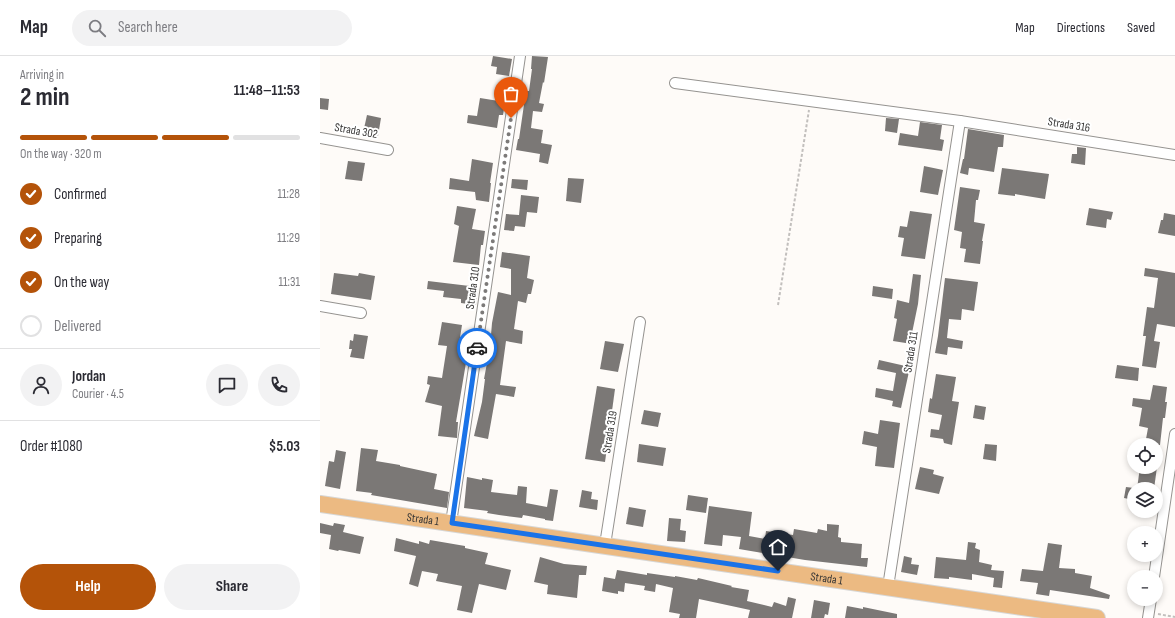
<!DOCTYPE html>
<meta charset="utf-8">
<style>
body{margin:0;font-family:"Sofia Sans Condensed",sans-serif;background:#f2f2f3;color:#2b2b33;height:100vh;display:flex;flex-direction:column;font-size:15px;white-space:nowrap}
*{box-sizing:border-box;margin:0}
p{font-size:13px;color:#7c7c81}
.icon{flex:none;width:22px;height:22px;fill:none;stroke:currentColor;stroke-width:2;stroke-linecap:round;stroke-linejoin:round}
.map{position:relative;flex:1;overflow:hidden}
.sheet{display:flex;flex-direction:column;background:#fff;width:320px}
.sheet>*{flex:none}
.controls{position:absolute;left:807px;top:382px;display:grid;gap:8px}
.controls a{display:grid;place-items:center;width:36px;height:36px;border-radius:50%;background:#fff;box-shadow:0 2px 6px #0003;font-size:20px}
.pin{position:absolute;display:grid;place-items:center;width:34px;height:34px;color:#fff;margin:-41px -17px;border-radius:50% 50% 50% 0;rotate:-45deg;box-shadow:0 0 4px #0007}
.pin .icon{rotate:45deg}
.courier{position:absolute;display:grid;place-items:center;width:40px;height:40px;margin:-20px;border:3px solid #1a73e8;border-radius:50%;background:#fff;color:#222;box-shadow:0 1px 5px #0007}
.headline em{font-style:normal;font-weight:700}
.headline div{display:flex;flex-direction:column-reverse}
.headline{display:flex;align-items:center;justify-content:space-between;height:68px;padding:0 20px}
h1{font-size:26px;font-weight:700;line-height:30px}
.bar{display:grid;grid-template-columns:repeat(4,1fr);gap:6px 4px;align-content:center;height:48px;padding:0 20px}
.bar i{height:5px;border-radius:3px;background:#e1e1e2}
.bar .current{background:#b45309}
.bar p{grid-column:span 4}
.line{display:flex;align-items:center;gap:10px;padding:0 20px;border-top:1px solid #e1e1e2}
.line div{flex:1}
.round{display:grid;place-items:center;flex:none;width:42px;height:42px;border-radius:21px;background:#f2f2f3}
ol{padding:0 20px;list-style:none}
li{display:flex;align-items:center;gap:12px;height:44px}
li p{margin-inline-start:auto}
li .icon{padding:4px;border-radius:50%;background:#b45309;color:#fff;stroke-width:4}
li:last-child{color:#7c7c81}
li i{width:22px;height:22px;border:2px solid #e1e1e2;border-radius:50%}
.action{display:flex;gap:8px;margin-top:auto;padding:8px 20px}
.action a{flex:1;height:46px;border-radius:24px;background:#b45309;color:#fff;font-size:16px;font-weight:700;line-height:46px;text-align:center}
.action a+a{background:#f2f2f3;color:#2b2b33}
header{display:flex;align-items:center;gap:24px;box-sizing:border-box;height:56px;padding:0 20px;background:#fff;border-bottom:1px solid #e1e1e2}
header strong{font-size:19px}
nav{display:flex;gap:22px;margin-inline-start:auto;font-size:14px}
.search{width:280px;height:36px;background:#f2f2f3;display:flex;align-items:center;gap:10px;box-sizing:border-box;padding:0 14px;border-radius:22px;color:#7c7c81;font-size:15px}
main{display:flex;flex:1;min-height:0}
.map>svg:first-child{display:block}
.building{fill:#7b7876}
.lines{fill:none;stroke-linecap:round;stroke-linejoin:round}
.street-casing{stroke:#959390;stroke-width:12}
.primary-casing{stroke:#d7d7d6;stroke-width:18}
.path{stroke:#c2bfbd;stroke-width:2;stroke-dasharray:3 2;stroke-linecap:butt}
.street{stroke:#fff;stroke-width:10}
.primary{stroke:#ecba82;stroke-width:16}
.done{stroke:#7c7a79;stroke-width:4;stroke-dasharray:0 7.2}
.route{stroke:#1a73e8;stroke-width:5}
.labels{text-anchor:middle;dominant-baseline:central;stroke-width:4;stroke-linejoin:round;paint-order:stroke}
.street-label{font-size:12px;fill:#363534;stroke:#fff}
</style>
<header>
<strong>Map</strong>
<div class="search"><svg class="icon" aria-label="search" viewBox="0 0 24 24"><circle cx="10" cy="10" r="6"/><path d="M15 15l6 6"/></svg>Search here</div>
<nav><a>Map</a><a>Directions</a><a>Saved</a></nav>
</header>
<main>
<section class="sheet">
<div class="headline"><div><h1>2 min</h1><p>Arriving in</p></div><em>11:48–11:53</em></div>
<div class="bar"><i class="current"></i><i class="current"></i><i class="current"></i><i></i><p>On the way · 320 m</p></div>
<ol>
<li><svg class="icon" aria-label="check" viewBox="0 0 24 24"><path d="M5 12l5 5 9-10"/></svg>Confirmed<p>11:28</p></li>
<li><svg class="icon" aria-label="check" viewBox="0 0 24 24"><path d="M5 12l5 5 9-10"/></svg>Preparing<p>11:29</p></li>
<li><svg class="icon" aria-label="check" viewBox="0 0 24 24"><path d="M5 12l5 5 9-10"/></svg>On the way<p>11:31</p></li>
<li><i></i>Delivered</li>
</ol>
<div class="line" style="height:72px"><a class="round"><svg class="icon" aria-label="person" viewBox="0 0 24 24"><circle cx="12" cy="8" r="4"/><path d="M4 21q1-7 8-7t8 7"/></svg></a><div><b>Jordan</b><p>Courier · 4.5</p></div><a class="round"><svg class="icon" aria-label="chat" viewBox="0 0 24 24"><path d="M4 5h16v11H9l-5 4z"/></svg></a><a class="round"><svg class="icon" aria-label="phone" viewBox="0 0 24 24"><path d="M5 4h4l2 5-3 2q2 4 5 5l2-3 5 2v4C11 20 4 13 5 4z"/></svg></a></div>
<div class="line" style="height:52px"><div>Order #1080</div><b>$5.03</b></div>
<div class="action"><a>Help</a><a>Share</a></div>
</section>
<div class="map">
<svg width="855" height="562" viewBox="0 0 855 562">
<rect width="100%" height="100%" fill="#fefbf8"/>
<g class="building">
<path d="M173,0l19,3 -3,17 -13,-2 1,-7 -6,-1z"/>
<path d="M212,0l16,1 -4,26 -1,-1 -4,21 5,1 -2,8 -9,-1 -2,17 12,2 -2,13 11,2 -4,19 -9,-2 1,-8 -24,-4 2,-11h1l7,-48h3l3,-22h-1z"/>
<path d="M0,42l9,1 -1,11 -8,-1z"/>
<path d="M160,42l25,4 -2,13h-4l-2,13 -30,-5 1,-8 9,1z"/>
<path d="M47,59l14,3 -3,18 -15,-3z"/>
<path d="M566,62l13,1 -2,14 -12,-2z"/>
<path d="M600,66l22,3 -2,14 4,1 -2,11 -44,-6 2,-12 18,3z"/>
<path d="M648,73l36,6 -1,12h-5l-4,25 -25,-4 -1,7 -8,-2 3,-14h1z"/>
<path d="M757,91l9,1 -1,17 -14,-2 1,-9h5z"/>
<path d="M152,103l21,4 -3,20h1l-2,19 -13,-2 -1,-8 -26,-3 1,-11 19,3z"/>
<path d="M28,105l17,2 -3,18 -17,-2z"/>
<path d="M604,110l19,4 -5,25 -18,-3z"/>
<path d="M682,112l47,6 -4,25 -30,-5v2l-17,-2z"/>
<path d="M248,122l16,1 -3,24 -15,-2z"/>
<path d="M192,123l16,1 -1,10 -16,-2z"/>
<path d="M640,131l20,3 -2,10h-2l-2,22 11,2 -3,17h1l-3,23 -16,-2 2,-13 -6,-1 2,-16 -8,-2z"/>
<path d="M201,139l18,2 -2,16 -10,-1 -2,15 -10,-1 -1,5 -10,-1 2,-16 13,1z"/>
<path d="M137,150l19,3 -4,20 13,2 -2,14h-2l-2,20 -26,-3 6,-36 -5,-2z"/>
<path d="M769,152l24,4 -2,8 -4,-1 -1,9 -20,-3z"/>
<path d="M590,155l22,3 -7,45 -24,-3 3,-18 -6,-1 2,-11 7,1z"/>
<path d="M844,157l11,2v21l-17,-3 3,-13h2z"/>
<path d="M182,196l28,4 -3,22 7,2 -3,14h-3l-2,9 -8,-2 -4,28 9,2 -1,13 -16,-3 -6,44 16,2 -2,10 -18,-3 -8,45 -14,-3 8,-34 3,-23h-1l3,-16 -1,-1 2,-15h2l2,-24 6,-31 13,3v-26l-11,-2z"/>
<path d="M825,212l30,5v54l-18,-3 -3,17 6,1 -4,26 -14,-2 4,-30h-3l4,-29 7,1 4,-30 -14,-2z"/>
<path d="M14,217l24,3 1,-3 16,3 -4,24 -40,-6z"/>
<path d="M593,218l8,1 -3,29 -6,29 2,1 -2,10 -19,-3 4,-22 -3,-1 3,-18 12,3z"/>
<path d="M625,222l33,4 -4,29 -12,-2 -1,11 -12,-1 -2,19 16,3 -1,8 -14,-2 -1,8 -12,-2 3,-17z"/>
<path d="M108,225l50,6 -2,18 -15,-2v-4l-18,-2 1,-6 -17,-2z"/>
<path d="M553,230l20,3 -1,10 -20,-3z"/>
<path d="M122,266l20,3 -3,19 10,1 -13,77h2l-1,16 -19,-2 4,-30 -17,-4 5,-17 -3,-1 1,-8 14,2 5,-32 -9,-1z"/>
<path d="M34,278l14,2 -4,23 -14,-2 2,-8h-3l1,-9 3,1z"/>
<path d="M285,285l19,3 -6,28 -18,-3z"/>
<path d="M559,304l31,7 -9,41 -9,-2 1,-5 -18,-4 1,-9 17,3 3,-18 -19,-4z"/>
<path d="M797,309l22,3 -1,13 -23,-3z"/>
<path d="M616,318l20,3 -4,24 7,1 -7,43 -8,-2 -1,-4 -13,-2 1,-8 8,1 3,-15 -14,-3 2,-14 2,1z"/>
<path d="M833,329l14,2 -2,15h2l-2,16h-2l-3,27h-9l1,-5 -6,-1 2,-11 -9,-2 3,-18 -10,-2 1,-8 17,2z"/>
<path d="M277,330l18,3 -10,73 -20,-3z"/>
<path d="M655,349l11,2 -2,13 -11,-2z"/>
<path d="M324,354l17,3 -3,14 -17,-3z"/>
<path d="M560,364l20,3 -6,45 -19,-2 2,-19 -15,-3 2,-13 14,3z"/>
<path d="M319,388l27,4 -3,18 -26,-4z"/>
<path d="M665,388l12,1 -1,16 -13,-2z"/>
<path d="M41,392l17,2 -2,11 24,4v1l37,8 -3,15 15,3 -2,16 -76,-13 1,-2 -16,-2z"/>
<path d="M16,394l10,2 -6,37 -15,-3 4,-25 5,1z"/>
<path d="M600,411l14,3 -1,4 11,3 -5,17 -24,-5z"/>
<path d="M820,411h17l-3,22h-17z"/>
<path d="M147,421l15,3v-2l11,2 -2,12 26,3 1,-9 9,1 -1,16 21,4 3,-18 8,1 -5,31 -8,-1v-1l-22,-4 -1,3 -23,-3 -12,-2 1,-2 -24,-3z"/>
<path d="M806,431l8,1v12l-10,-2z"/>
<path d="M262,434l10,2 -1,7 7,1 -1,10 -18,-3z"/>
<path d="M368,439l20,3 -2,15 -20,-3z"/>
<path d="M389,450l43,6 -3,24 16,3 1,-8 27,4 1,-6 23,4 1,-4 9,2v-7l12,1 -1,12 3,1v4l21,2 -1,14h7l-1,9 -62,-7 -66,-11 2,-12 -18,-2 -1,11 -18,-2z"/>
<path d="M309,451l17,3 -3,17 -17,-3z"/>
<path d="M349,462l12,1 -1,11 6,1 -1,11 -18,-1z"/>
<path d="M0,467l13,3 1,-3 11,2 -2,7 21,5 -4,17 -21,-4 -1,1 -9,-2 2,-14 -11,-2z"/>
<path d="M76,482l23,6v-3l10,3 1,-4 35,6v2l23,5 -3,11 26,6 -5,20 -27,-6 -7,29 -15,-3 5,-24 -26,-5 2,-7 -16,-3 -4,16 -9,-3 7,-28 -22,-5z"/>
<path d="M648,486l8,1 -1,5 5,2 -1,12 13,3 -1,5 13,1 -2,17 -9,-1 1,-9 -22,-4v6l-23,-3v2l-15,-1 2,-21 30,3z"/>
<path d="M728,487l14,2 -3,23 16,1v4l17,3 -2,12 20,7 -1,4 -59,-9 -1,6 -13,-2 2,-11 -18,-2 2,-12 21,2z"/>
<path d="M584,500l8,2 -1,6 8,1 -2,10 -16,-3z"/>
<path d="M220,501l24,7 23,2 -1,9h-7l-2,23 -30,-4 1,-9 -14,-3z"/>
<path d="M297,514l30,5v-2l28,4v-1l22,4 1,-2 34,8 -1,1 18,3 -2,11 25,6 2,-5 12,4 2,-9 8,2 -4,19h-44l2,-8 -51,-11 -3,19h-17l1,-4 -11,-2 4,-24 -17,-4 -1,8 -11,-2 1,-4 -20,-3 -1,9 -6,-1v3l-16,-3 2,-14 11,2z"/>
<path d="M494,544l16,3 -2,12 -3,-1 -1,4h-13z"/>
<path d="M527,550l16,3v-2l34,7v4h-52z"/>
</g>
<g class="lines">
<defs>
<g id="street">
<path d="M355,27l285,38 215,34"/>
<path d="M0,82l68,12"/>
<path d="M0,250l41,7"/>
<path d="M131,467l69,-467"/>
<path d="M285,489l35,-223"/>
<path d="M834,521l21,-143"/>
<path d="M568,531l72,-466"/>
<path d="M828,562l3,-19"/>
</g>
<g id="primary">
<path id="s1" d="M0,448l777,114"/>
</g>
</defs>
<use href="#street" class="street-casing"/>
<use href="#primary" class="primary-casing"/>
<g class="path">
<path d="M458,249l31,-195"/>
<path d="M838,558l17,3"/>
</g>
<use href="#street" class="street"/>
<use href="#primary" class="primary"/>
</g>
<g class="lines">
<path class="done" d="M157,292l34,-230"/>
<path class="route" d="M157,292l-25,175 326,48"/>
</g>
<g class="labels">
<g class="street-label">
<text transform="translate(749 69) rotate(9)">Strada 316</text>
<text transform="translate(36 75) rotate(10)">Strada 302</text>
<text transform="translate(153 232) rotate(-82)">Strada 310</text>
<text transform="translate(591 296) rotate(-81)">Strada 311</text>
<text transform="translate(290 376) rotate(-81)">Strada 319</text>
<text stroke="none"><textPath href="#s1" startOffset="104">Strada 1</textPath></text>
<text stroke="none"><textPath href="#s1" startOffset="512">Strada 1</textPath></text>
</g>
</g>
</svg>
<div class="controls">
<a><svg class="icon" aria-label="locate" viewBox="0 0 24 24"><circle cx="12" cy="12" r="6"/><path d="M12 2v4M12 18v4M2 12h4M18 12h4"/></svg></a>
<a><svg class="icon" aria-label="layers" viewBox="0 0 24 24"><path d="M12 4l9 5-9 5-9-5zM3 14l9 5 9-5"/></svg></a>
<a>+</a>
<a>−</a>
</div>
<div class="pin" style="left:191px;top:62px;background:#ea580c"><svg class="icon" aria-label="bag" viewBox="0 0 24 24"><path d="M5 8h14l-1 12H6zM9 8a3 3 0 0 1 6 0"/></svg></div>
<div class="pin" style="left:458px;top:515px;background:#1f2937"><svg class="icon" aria-label="home" viewBox="0 0 24 24"><path d="M3 11l9-7 9 7M6 9v11h12V9"/></svg></div>
<div class="courier" style="left:157px;top:292px"><svg class="icon" aria-label="car" viewBox="0 0 24 24"><path d="M5 17H2v-5l4-1 3-4h7l3 4 3 1v5h-3M9 17h6M6 11h13"/><circle cx="7" cy="17" r="2"/><circle cx="17" cy="17" r="2"/></svg></div>
</div>
</main>
